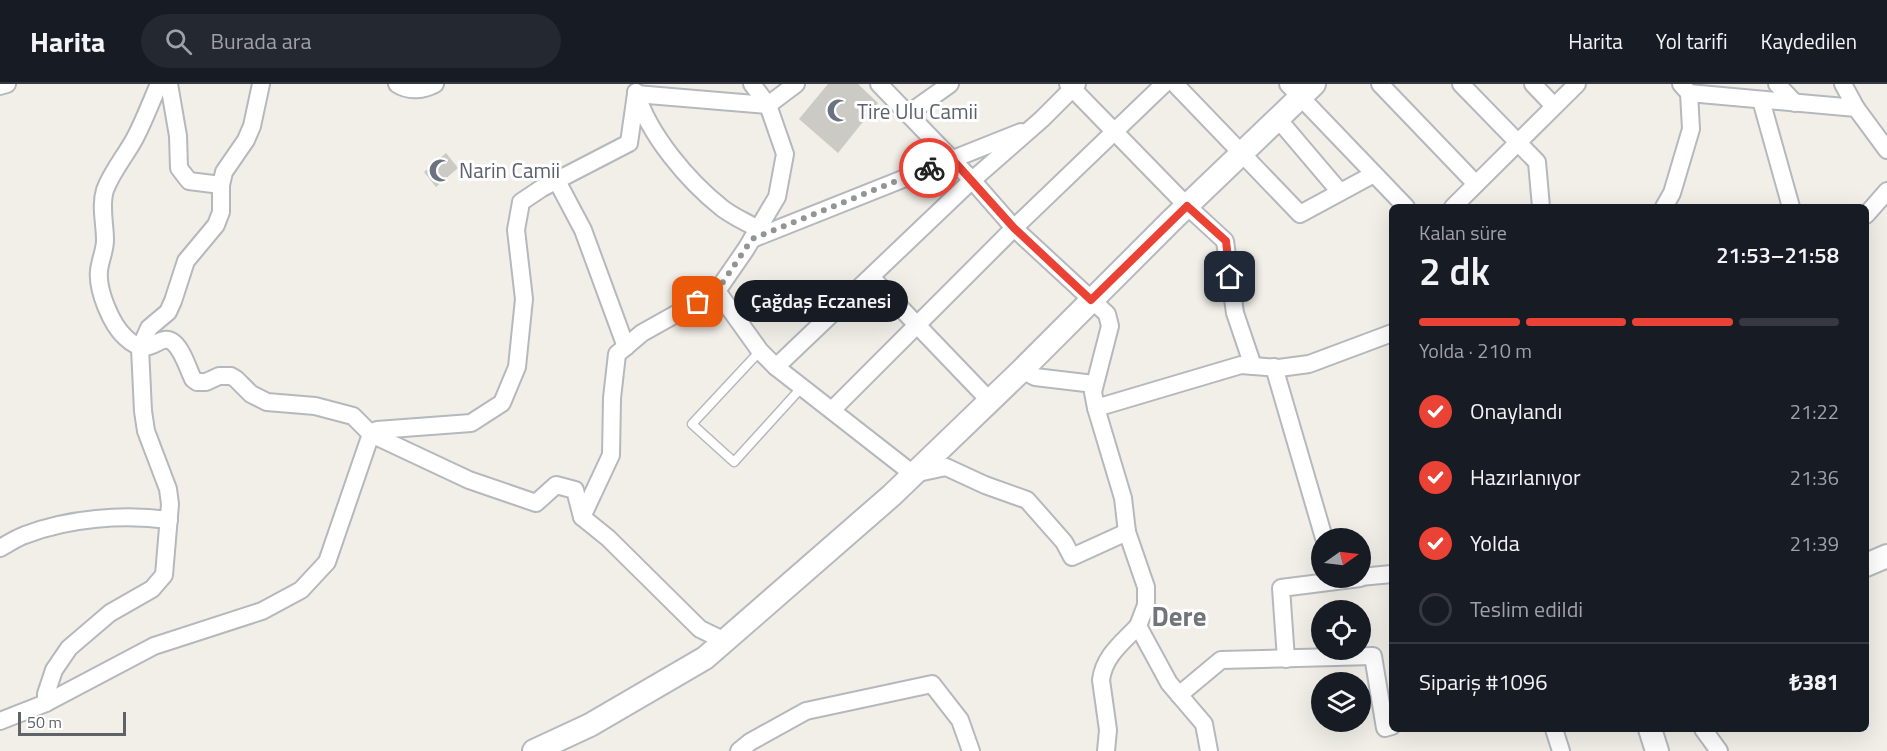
<!DOCTYPE html>
<html lang="tr">
<meta charset="utf-8">
<style>
body{margin:0;font-family:"Titillium Web",sans-serif;background:#242831;color:#f1f3f6;height:100vh;display:flex;flex-direction:column;font-size:22px;white-space:nowrap}
*{box-sizing:border-box;margin:0}
p{font-size:20px;color:#9ea1a6}
.icon{flex:none;width:33px;height:33px;fill:none;stroke:currentColor;stroke-width:2;stroke-linecap:round;stroke-linejoin:round}
.map{position:relative;flex:1;overflow:hidden}
.drawer{position:absolute;left:1389px;top:120px;width:480px;height:528px;display:flex;flex-direction:column;background:#171b24;border-radius:9px;box-shadow:0 6px 24px #0002}
.drawer>*{flex:none}
.needle{width:39px;rotate:76deg}
.tools{position:absolute;left:1311px;top:444px;display:grid;gap:12px}
.tools a{display:grid;place-items:center;width:60px;height:60px;border-radius:50%;background:#171b24;box-shadow:0 6px 24px #0002;font-size:30px}
.scale{position:absolute;left:18px;bottom:15px;width:108px;box-sizing:border-box;padding-left:6px;border:3px solid #5f6368;border-top:0;font-size:16px;line-height:21px;white-space:nowrap;color:#5f6368;-webkit-text-stroke:4px #fff;paint-order:stroke}
.pin{position:absolute;display:grid;place-items:center;width:51px;height:51px;color:#fff;margin:-26px;border-radius:12px;box-shadow:0 3px 9px #0006}
.courier{position:absolute;display:grid;place-items:center;width:60px;height:60px;margin:-30px;border:4px solid #ea4335;border-radius:50%;background:#fff;color:#222;box-shadow:0 2px 8px #0007}
.bubble{position:absolute;height:42px;border-radius:21px;background:#171b24;box-shadow:0 6px 24px #0002;font-size:20px;font-weight:600;line-height:42px;text-align:center}
.summary em{font-style:normal;font-weight:600}
.summary div{display:flex;flex-direction:column-reverse}
.summary{display:flex;align-items:center;justify-content:space-between;height:102px;padding:0 30px}
h1{font-size:39px;font-weight:600;line-height:45px}
.bar{display:grid;grid-template-columns:repeat(4,1fr);gap:9px 6px;align-content:center;height:72px;padding:0 30px}
.bar i{height:8px;border-radius:4px;background:#363941}
.bar .active{background:#ea4335}
.bar p{grid-column:span 4}
.line{display:flex;align-items:center;gap:15px;padding:0 30px;border-top:2px solid #363941}
.line div{flex:1}
ol{padding:0 30px;list-style:none}
li{display:flex;align-items:center;gap:18px;height:66px}
li p{margin-inline-start:auto}
li .icon{padding:6px;border-radius:50%;background:#ea4335;color:#fff;stroke-width:4}
li:last-child{color:#9ea1a6}
li i{width:33px;height:33px;border:3px solid #363941;border-radius:50%}
header{display:flex;align-items:center;gap:36px;box-sizing:border-box;height:84px;padding:0 30px;background:#171b24;border-bottom:2px solid #363941}
header strong{font-size:28px}
nav{display:flex;gap:33px;margin-inline-start:auto;font-size:21px}
.search{width:420px;height:54px;background:#242831;display:flex;align-items:center;gap:15px;box-sizing:border-box;padding:0 21px;border-radius:33px;color:#9ea1a6;font-size:22px}
.map>svg:first-child{display:block}
.building{fill:#cccac5}
.lines{fill:none;stroke-linecap:round;stroke-linejoin:round}
.lane-casing{stroke:#b5b8bc;stroke-width:11}
.street-casing{stroke:#b5b8bc;stroke-width:20}
.secondary-casing{stroke:#b6babf;stroke-width:26}
.lane{stroke:#fff;stroke-width:8}
.street{stroke:#fff;stroke-width:16}
.secondary{stroke:#fff;stroke-width:22}
.done{stroke:#929495;stroke-width:6;stroke-dasharray:0 10.8}
.route{stroke:#ea4335;stroke-width:8}
.labels{text-anchor:middle;dominant-baseline:central;stroke-width:6;stroke-linejoin:round;paint-order:stroke}
.worship-label{font-size:21px;fill:#5b616d;stroke:#fff;text-anchor:start}
.district-label{font-size:27px;font-weight:bold;fill:#70757a;stroke:#fff}
</style>
<header>
<strong>Harita</strong>
<div class="search"><svg class="icon" aria-label="search" viewBox="0 0 24 24"><circle cx="10" cy="10" r="6"/><path d="M15 15l6 6"/></svg>Burada ara</div>
<nav><a>Harita</a><a>Yol tarifi</a><a>Kaydedilen</a></nav>
</header>
<div class="map">
<svg width="1887" height="667" viewBox="0 0 1887 667">
<rect width="100%" height="100%" fill="#f1efe8"/>
<g class="building">
<path d="M828,0h30l20,19 -40,50 -39,-34z"/>
<path d="M446,69l12,15 -22,19 -12,-15z"/>
</g>
<g class="lines">
<defs>
<path id="lane" d="M760,267l-68,73 42,38 68,-75"/>
<g id="street">
<path d="M159,0c-8,18 -15,37 -24,54 -9,17 -23,33 -30,52 -5,16 0,33 0,50 0,11 -5,20 -6,31 -2,19 12,53 26,66 26,25 33,-7 49,6 9,8 14,26 19,36l4,3h9l13,-6h12l5,3 15,15 16,8 48,4 38,10 18,18 98,46 67,23 20,-18 19,5 7,27 26,21 92,91 25,12"/>
<path d="M169,0l9,52 1,32 10,13 32,4"/>
<path d="M397,0c12,8 27,6 38,0"/>
<path d="M879,0l93,96 42,48 93,86 3,12 -17,66 3,16 27,90 4,34"/>
<path d="M1068,0l119,122 38,35 10,72 18,53"/>
<path d="M1175,0l125,130 74,-40"/>
<path d="M1288,0l118,123"/>
<path d="M1380,0l96,100"/>
<path d="M1461,0l76,78 4,45"/>
<path d="M1533,0l21,22"/>
<path d="M1777,0l18,19"/>
<path d="M1843,0l13,24"/>
<path d="M0,2l7,-2"/>
<path d="M636,8c12,42 52,89 86,116 10,8 24,14 36,21"/>
<path d="M1689,9l167,15 31,42"/>
<path d="M1761,16l30,107"/>
<path d="M908,30l42,-30"/>
<path d="M1278,35l62,73"/>
<path d="M557,97l26,49 43,117"/>
<path d="M1453,123l124,-123"/>
<path d="M1664,123l8,-14 19,-64 -2,-36 -8,-9"/>
<path d="M1866,131l21,-24"/>
<path d="M752,155l269,-107"/>
<path d="M871,193l118,123"/>
<path d="M717,207l43,60 16,16 137,107 33,-7 39,18 42,15 37,42 8,15 55,-25 19,55v18l-8,21 31,57 35,41 5,27"/>
<path d="M776,283l193,-184 73,-64 35,-35"/>
<path d="M1274,283l50,171"/>
<path d="M1022,286l13,7 59,7"/>
<path d="M1096,324l145,-43 38,3 30,-4 83,-31"/>
<path d="M832,326l182,-182 150,-144"/>
<path d="M582,433l29,-62 1,-57 5,-44 25,-21 75,-42 29,-42 31,-52 8,-43 -17,-49 -16,-21"/>
<path d="M0,464c8,-4 16,-10 25,-13 44,-17 98,-21 144,-15"/>
<path d="M1360,493l32,-3"/>
<path d="M1286,575l-5,-71 79,-10"/>
<path d="M1179,611l42,-35 152,-4 12,72 7,-2"/>
<path d="M46,619v-9l8,-24 15,-22 41,-35 42,-24 12,-14 6,-71 -2,-15 -22,-58 -3,-20 -3,-63 9,-20 19,-16 5,-11 13,-40 30,-36 5,-13v-27l3,-13 22,-32 6,-14 9,-42"/>
<path d="M0,637l46,-18 108,-57 108,-35 39,-21 26,-28 44,-128 6,-4 94,-7 31,-20 15,-36 7,-68 -8,-69 5,-28 21,-14 87,-45 7,-49 132,11 28,-21"/>
<path d="M1554,645l7,22"/>
<path d="M1703,645l16,22"/>
<path d="M739,667l11,-9 56,-31 126,-27 28,36 11,31"/>
<path d="M1106,667l2,-21 -7,-50c3,-24 21,-37 37,-54"/>
</g>
<g id="secondary">
<path d="M1866,481l21,-9"/>
<path d="M1650,645l7,22"/>
<path d="M534,667l56,-26 115,-67 187,-163 130,-125 150,-150 142,-136"/>
</g>
</defs>
<use href="#lane" class="lane-casing"/>
<use href="#street" class="street-casing"/>
<use href="#secondary" class="secondary-casing"/>
<use href="#lane" class="lane"/>
<use href="#street" class="street"/>
<use href="#secondary" class="secondary"/>
</g>
<g class="lines">
<path class="done" d="M698,218l19,-11 35,-52 177,-71"/>
<path class="route" d="M929,84l23,-9 62,69 77,72 96,-94 39,35 4,36"/>
</g>
<defs>
<symbol id="mosque-bare" viewBox="-9 -9 18 18"><path d="M3.5-4.9A6 6 0 1 0 3.5 4.9A5 5 0 1 1 3.5-4.9Z" fill="#6b7280" stroke="#fff" stroke-width="2.5" paint-order="stroke"/></symbol>
</defs>
<g fill-rule="evenodd">
<use href="#mosque-bare" x="822" y="10" width="33" height="33"/>
<use href="#mosque-bare" x="424" y="70" width="33" height="33"/>
</g>
<g class="labels">
<g class="worship-label">
<text x="857" y="27">Tire Ulu Camii</text>
<text x="459" y="86">Narin Camii</text>
</g>
<g class="district-label">
<text x="1179" y="531">Dere</text>
</g>
</g>
</svg>
<div class="tools">
<a><svg class="needle" viewBox="-14 -14 28 28"><path d="M0-13l5 13h-10z" fill="#e53935"/><path d="M0 13l5-13h-10z" fill="#9ea1a6"/></svg></a>
<a><svg class="icon" aria-label="locate" viewBox="0 0 24 24"><circle cx="12" cy="12" r="6"/><path d="M12 2v4M12 18v4M2 12h4M18 12h4"/></svg></a>
<a><svg class="icon" aria-label="layers" viewBox="0 0 24 24"><path d="M12 4l9 5-9 5-9-5zM3 14l9 5 9-5"/></svg></a>
</div>
<div class="scale">50 m</div>
<div class="pin" style="left:698px;top:218px;background:#ea580c"><svg class="icon" aria-label="bag" viewBox="0 0 24 24"><path d="M5 8h14l-1 12H6zM9 8a3 3 0 0 1 6 0"/></svg></div>
<div class="pin" style="left:1230px;top:193px;background:#1f2937"><svg class="icon" aria-label="home" viewBox="0 0 24 24"><path d="M3 11l9-7 9 7M6 9v11h12V9"/></svg></div>
<div class="courier" style="left:929px;top:84px"><svg class="icon" aria-label="bike" viewBox="0 0 24 24"><circle cx="6" cy="16" r="4"/><circle cx="18" cy="16" r="4"/><path d="M6 16l4-8h5l3 8M10 8l3 8H6M13 5h3"/></svg></div>
<div class="bubble" style="left:734px;top:196px;width:174px">Çağdaş Eczanesi</div>
<section class="drawer">
<div class="summary"><div><h1>2 dk</h1><p>Kalan süre</p></div><em>21:53–21:58</em></div>
<div class="bar"><i class="active"></i><i class="active"></i><i class="active"></i><i></i><p>Yolda · 210 m</p></div>
<ol>
<li><svg class="icon" aria-label="check" viewBox="0 0 24 24"><path d="M5 12l5 5 9-10"/></svg>Onaylandı<p>21:22</p></li>
<li><svg class="icon" aria-label="check" viewBox="0 0 24 24"><path d="M5 12l5 5 9-10"/></svg>Hazırlanıyor<p>21:36</p></li>
<li><svg class="icon" aria-label="check" viewBox="0 0 24 24"><path d="M5 12l5 5 9-10"/></svg>Yolda<p>21:39</p></li>
<li><i></i>Teslim edildi</li>
</ol>
<div class="line" style="height:78px"><div>Sipariş #1096</div><b>₺381</b></div>
</section>
</div>
